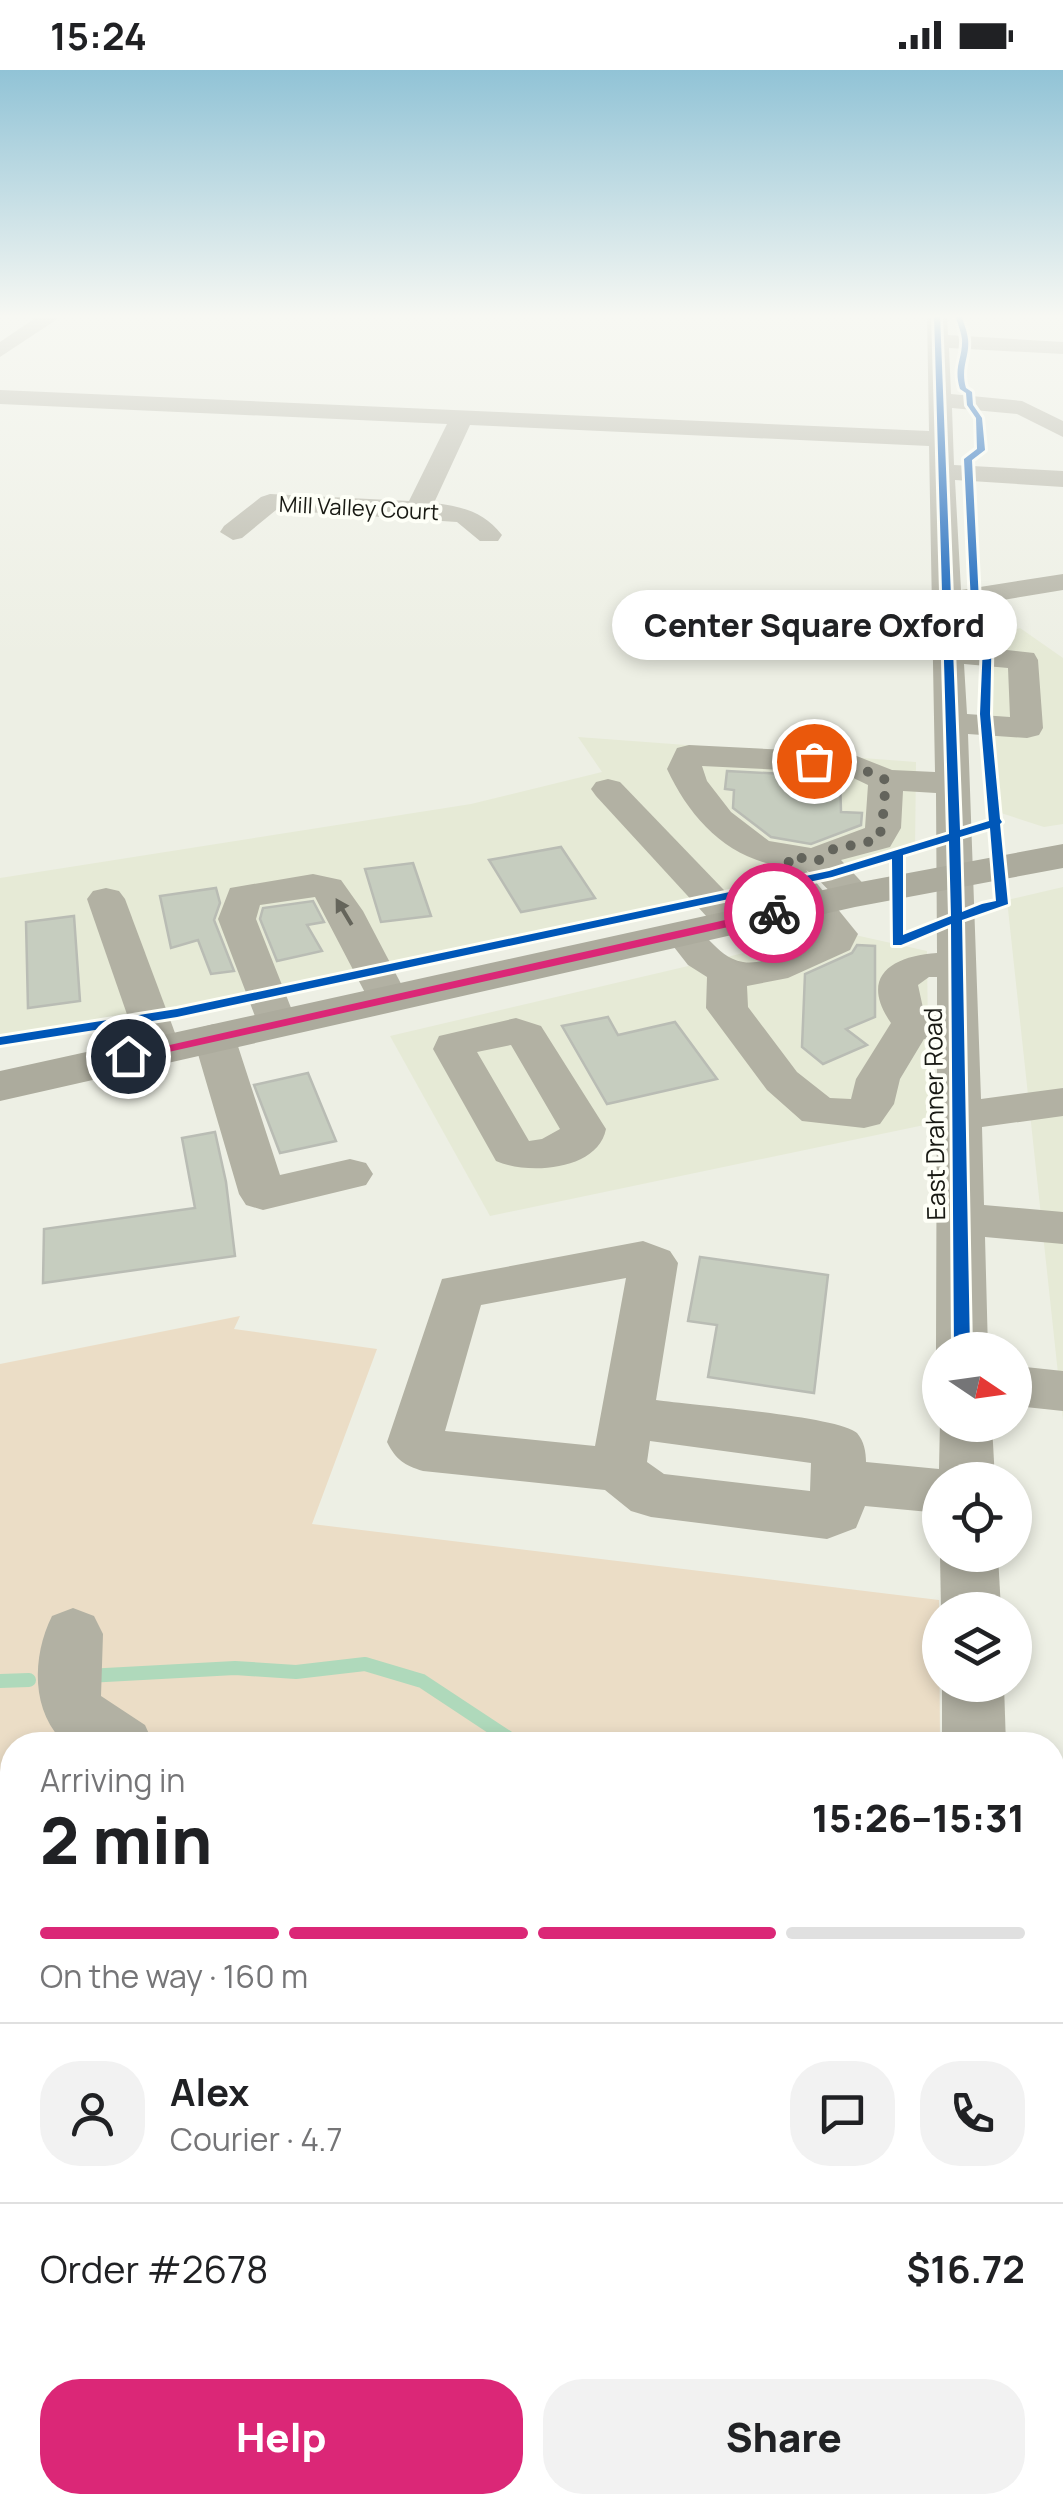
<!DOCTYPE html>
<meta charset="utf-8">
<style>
body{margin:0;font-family:Manrope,sans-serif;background:#f2f2f2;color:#202124;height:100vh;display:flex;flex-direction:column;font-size:38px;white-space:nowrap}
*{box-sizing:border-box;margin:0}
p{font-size:32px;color:#757577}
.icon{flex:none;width:55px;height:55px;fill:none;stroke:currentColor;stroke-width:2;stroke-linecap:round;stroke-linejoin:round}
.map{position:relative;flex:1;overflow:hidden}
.panel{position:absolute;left:0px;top:1662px;width:1065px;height:782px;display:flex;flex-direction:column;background:#fff;border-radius:40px 40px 0 0;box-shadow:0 5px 15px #0003}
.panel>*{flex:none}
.needle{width:65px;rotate:103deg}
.tools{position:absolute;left:922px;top:1262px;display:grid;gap:20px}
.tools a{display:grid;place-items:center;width:110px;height:110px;border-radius:50%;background:#fff;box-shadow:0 5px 15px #0003;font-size:50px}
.pin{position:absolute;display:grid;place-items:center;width:85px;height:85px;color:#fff;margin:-42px;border:5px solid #fff;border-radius:50%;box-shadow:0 2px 10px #0007}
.courier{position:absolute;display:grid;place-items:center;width:100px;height:100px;margin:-50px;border:8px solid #db2777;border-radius:50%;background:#fff;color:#222;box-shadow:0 2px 12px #0007}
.bubble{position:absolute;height:70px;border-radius:35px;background:#fff;box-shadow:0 5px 15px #0003;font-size:32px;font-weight:800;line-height:70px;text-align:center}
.summary em{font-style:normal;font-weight:800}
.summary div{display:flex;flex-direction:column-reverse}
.summary{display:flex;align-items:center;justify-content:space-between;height:170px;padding:0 40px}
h1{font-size:65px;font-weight:800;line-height:75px}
.bar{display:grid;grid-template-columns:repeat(4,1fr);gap:15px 10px;align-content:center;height:120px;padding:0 40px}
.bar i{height:12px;border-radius:8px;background:#e0e0e0}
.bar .current{background:#db2777}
.bar p{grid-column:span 4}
.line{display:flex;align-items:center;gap:25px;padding:0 40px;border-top:2px solid #e0e0e0}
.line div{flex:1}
.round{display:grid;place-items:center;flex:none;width:105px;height:105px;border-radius:40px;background:#f2f2f2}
.primary-button{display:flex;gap:20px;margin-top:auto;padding:20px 40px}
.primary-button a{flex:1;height:115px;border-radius:40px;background:#db2777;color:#fff;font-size:40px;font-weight:800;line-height:115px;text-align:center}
.primary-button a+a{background:#f2f2f2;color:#202124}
.status{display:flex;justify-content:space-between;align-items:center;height:70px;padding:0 50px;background:#fff;direction:ltr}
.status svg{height:28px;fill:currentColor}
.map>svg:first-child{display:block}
.built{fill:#e6ead6}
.green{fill:#ebddc6}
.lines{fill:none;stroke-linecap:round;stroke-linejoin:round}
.stream{stroke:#afd9bb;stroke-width:14}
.building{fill:#c6cdbf;stroke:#b9bcb4;stroke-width:2.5}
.minor{fill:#b2b1a3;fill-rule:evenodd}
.major{fill:#acab9d;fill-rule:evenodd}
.cycleway-casing{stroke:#fefff7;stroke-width:6}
.cycleway{fill:#0057b8;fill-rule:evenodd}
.oneway{fill:#65655b}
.route{fill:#db2777}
.done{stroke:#63645c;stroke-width:10;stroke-dasharray:0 18}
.labels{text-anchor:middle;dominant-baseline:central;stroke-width:8;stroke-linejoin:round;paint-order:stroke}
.far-street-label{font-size:22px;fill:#181913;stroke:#fefff7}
.street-label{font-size:25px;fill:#181913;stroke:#fefff7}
</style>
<div class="status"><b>15:24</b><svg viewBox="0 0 49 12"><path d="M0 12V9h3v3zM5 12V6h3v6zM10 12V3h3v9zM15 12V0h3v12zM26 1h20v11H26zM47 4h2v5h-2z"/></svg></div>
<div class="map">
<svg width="1063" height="2444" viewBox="0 0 1063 2444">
<rect width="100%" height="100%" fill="#edefe4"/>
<g class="built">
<path d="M1020,558l43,30v166l-19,3 -43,-14 -19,-172z"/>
<path d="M578,667l338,25 -1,90 -492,112 -423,76v-162l471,-74 131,-32z"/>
<path d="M1063,817v533l-56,-520z"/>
<path d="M837,861l90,20 2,173 -439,92 -100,-180z"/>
</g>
<path class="green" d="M240,1246l-6,13 143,20 -65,175 627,76 1,145h-928v757h935v12h-947v-1150z"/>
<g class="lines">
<g class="stream">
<path d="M87,1606l148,-8 61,4 69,-8 57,17 97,64"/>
<path d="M0,1611l29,-1"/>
</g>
</g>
<g class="building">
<path d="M789,661l52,4 -1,14 -53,-3z"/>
<path d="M727,701l113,6 1,35 21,1 -1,12 -50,19 -40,-7 -38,-29 1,-18 -9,-1z"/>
<path d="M561,777l34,51 -74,14 -32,-52z"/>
<path d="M413,793l18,53 -50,6 -16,-53z"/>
<path d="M216,818l4,15 -6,17 20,51 -23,3 -13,-34 -27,8 -11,-52z"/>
<path d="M313,831l11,21 -17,3 15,26 -45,10 -17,-42 3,-11z"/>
<path d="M74,846l6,85 -52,7 -2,-86z"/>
<path d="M857,875l18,1v71l-29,12 21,16 -44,19 -21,-17 3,-73 47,-21z"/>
<path d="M608,947l10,18 57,-13 42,57 -110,25 -45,-78z"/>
<path d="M308,1003l28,68 -56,12 -26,-68z"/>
<path d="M215,1062l11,50 9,74 -192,27 1,-54 151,-21 -13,-70z"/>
<path d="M700,1187l128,18 -14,118 -106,-16 9,-52 -29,-4z"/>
</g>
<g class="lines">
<g class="minor">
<path d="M41,244h24l-65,43v-15z"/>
<path d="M927,244h20l1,21 115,7v12l-114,-6 2,46 71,7 41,20v16l-46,-23 -65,-6 2,57 109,6v16l-108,-7 6,110 102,-16v16l-102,17 2,38 71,8 4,7 5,68 -4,7 -12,3 -59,-4 13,365 82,-11v28l-81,11 2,78 79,7v32l-78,-7 3,113h-48v7l-4,-7 1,-308 -13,-3 -24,40 -6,25 -14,20 -16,4 -62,-7 -35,-31 -61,-82 1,-31 -19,-12 -25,-32 6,-8c37,-9 40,31 74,37 24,4 56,-16 75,-27l-50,-64 2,-7c-49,-12 -82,-50 -103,-95l10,-21 12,-3 160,8 43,17 43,2 -6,-326 -459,-21 -36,78c29,4 49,8 68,32l-4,6h-18l-23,-19 -181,-12 -34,28 -9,2 -13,-8 4,-6 37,-29 9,-3 139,7 38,-77 -447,-20v-14l929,41zM964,594l44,4 2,49 -43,-3zM702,696l141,7 25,12 -3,43 -54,20 -42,-7 -38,-29 -24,-31zM903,721l33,2 1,160c-46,3 -78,24 -46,70l-35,56 -5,20 -21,-1 -33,-26 -49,-65 -1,-21 41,-8 62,-28 8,-16 -52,-64c23,15 32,41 62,33l6,-8 -33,-35 49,-13 11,-19zM929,907h8v39l-14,-8 -5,-23z"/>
<path d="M608,709l12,3 127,132 5,8 -5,8 -14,4 -14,-4 -123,-134 -5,-7 5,-7z"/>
<path d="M313,804l28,6 22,31 46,88 -6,9 -15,3 -15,-3 -58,-111 -55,8 -4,14 41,104 -6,9 -15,4 -15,-4 -43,-113 12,-31z"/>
<path d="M106,818l13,3 6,8 56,150 -6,9 -15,4 -15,-4 -6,-9 -52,-150 6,-8z"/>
<path d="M516,948l25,8 65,103c-8,42 -79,46 -110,32l-63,-112 6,-13zM511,975l49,84 -18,10 -13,2 -52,-89z"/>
<path d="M214,954l15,4 6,9 45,138 70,-16 16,4 7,11 -7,11 -103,25 -17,-5 -7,-11 -46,-157 6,-9z"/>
<path d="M643,1171l27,10 8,12 -22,137c33,5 183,16 201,33 7,8 9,19 9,29l73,7 1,-48v4h52l3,55h-55v33l-75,-7 -9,22 -29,11 -176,-22 -20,-6 -26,-21 -182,-19c-19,-6 -27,-11 -36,-29l55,-163zM626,1208l-31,168 -150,-15 36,-126zM650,1371l161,22 -1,28 -146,-17 -17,-12z"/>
<path d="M1015,1296l48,5v40l-48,-5z"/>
<path d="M940,1485h58l3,55h-60z"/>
<path d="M73,1538l21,8 9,18 -2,62 44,29 9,20h-87c-37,-32 -35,-89 -15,-129z"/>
<path d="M942,1615h62l2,60h-64z"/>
<path d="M1052,1740h11v64l-11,-1z"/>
<path d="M0,1897l12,2v72l-12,-2z"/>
<path d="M1052,2194l11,1v82l-11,-2z"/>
<path d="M958,2432h87l1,12h-88z"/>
</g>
<path class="major" d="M1063,774v24l-208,39 -855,194v-30l855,-188z"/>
<defs>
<path id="cycleway" d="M934,244h6l20,516 29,-9 -9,-107 4,-92 -2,-10 -11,-9 -7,-144 13,-10 -1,-31 -9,-13 -1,-12 -6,-4c-7,-23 3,-30 2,-50 -1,-8 -5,-17 -7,-25h6c2,8 6,16 7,25 2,18 -8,28 -2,49l6,4 1,13 9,13 3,32 -13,10 7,142 11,9 2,11 -2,92 10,105 2,3 -2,2 8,80 -46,16 8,430h-16l-3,-426 -50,21h-8l-1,-86 -60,18 -655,140 -177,28v-8l177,-28 652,-138 120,-37zM990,758l6,73 -14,3 -20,8 -2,-75zM949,771l2,75 -48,19v-80z"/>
</defs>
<use href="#cycleway" class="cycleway-casing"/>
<use href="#cycleway" class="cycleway"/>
</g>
<defs><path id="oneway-solid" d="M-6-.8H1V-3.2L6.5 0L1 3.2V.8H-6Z" transform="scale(2.5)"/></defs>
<use class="oneway" href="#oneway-solid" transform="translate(344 842) rotate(-121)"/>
<linearGradient id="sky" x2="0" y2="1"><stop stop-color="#91c3d6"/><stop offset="0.42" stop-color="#f7f8f3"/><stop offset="1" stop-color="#f7f8f3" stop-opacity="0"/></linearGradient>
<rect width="1063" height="587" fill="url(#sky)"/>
<path class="route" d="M774,839l4,1v6l-650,145 -7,-5z"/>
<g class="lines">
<path class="done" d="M774,843l38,-8 -25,-35 3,-14 28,5 12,-11 47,-10 5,-12 4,-48 -37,-17 -35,-2"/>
</g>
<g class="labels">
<g class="far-street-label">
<text transform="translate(359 438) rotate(3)">Mill Valley Court</text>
</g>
<g class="street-label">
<text transform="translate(934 1044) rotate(-91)">East Drahner Road</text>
</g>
</g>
</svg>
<div class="tools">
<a><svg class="needle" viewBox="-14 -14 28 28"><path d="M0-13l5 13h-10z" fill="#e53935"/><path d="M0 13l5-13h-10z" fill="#757577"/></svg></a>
<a><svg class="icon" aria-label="locate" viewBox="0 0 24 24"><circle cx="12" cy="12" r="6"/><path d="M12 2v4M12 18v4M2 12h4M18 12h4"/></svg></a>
<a><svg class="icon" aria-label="layers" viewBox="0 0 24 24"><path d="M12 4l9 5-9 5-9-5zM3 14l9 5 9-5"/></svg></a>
</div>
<div class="pin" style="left:814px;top:691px;background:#ea580c"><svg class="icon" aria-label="bag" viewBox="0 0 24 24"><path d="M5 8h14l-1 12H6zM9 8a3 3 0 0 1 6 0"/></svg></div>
<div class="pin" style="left:128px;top:986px;background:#1f2937"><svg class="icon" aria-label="home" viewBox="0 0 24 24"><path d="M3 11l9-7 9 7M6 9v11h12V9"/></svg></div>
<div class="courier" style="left:774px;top:843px"><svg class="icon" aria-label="bike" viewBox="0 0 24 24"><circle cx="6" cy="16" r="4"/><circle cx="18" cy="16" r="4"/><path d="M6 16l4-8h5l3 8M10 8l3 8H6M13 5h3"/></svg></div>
<div class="bubble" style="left:612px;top:520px;width:405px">Center Square Oxford</div>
<section class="panel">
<div class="summary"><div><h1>2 min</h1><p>Arriving in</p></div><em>15:26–15:31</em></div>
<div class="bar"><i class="current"></i><i class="current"></i><i class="current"></i><i></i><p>On the way · 160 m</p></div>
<div class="line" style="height:180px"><a class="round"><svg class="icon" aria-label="person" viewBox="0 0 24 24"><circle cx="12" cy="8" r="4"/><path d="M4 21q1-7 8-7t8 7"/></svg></a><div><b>Alex</b><p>Courier · 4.7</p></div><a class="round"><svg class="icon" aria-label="chat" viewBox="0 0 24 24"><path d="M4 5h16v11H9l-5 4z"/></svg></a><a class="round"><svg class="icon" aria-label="phone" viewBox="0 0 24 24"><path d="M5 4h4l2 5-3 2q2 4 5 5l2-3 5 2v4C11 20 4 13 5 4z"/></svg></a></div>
<div class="line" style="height:130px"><div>Order #2678</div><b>$16.72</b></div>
<div class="primary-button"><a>Help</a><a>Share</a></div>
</section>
</div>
